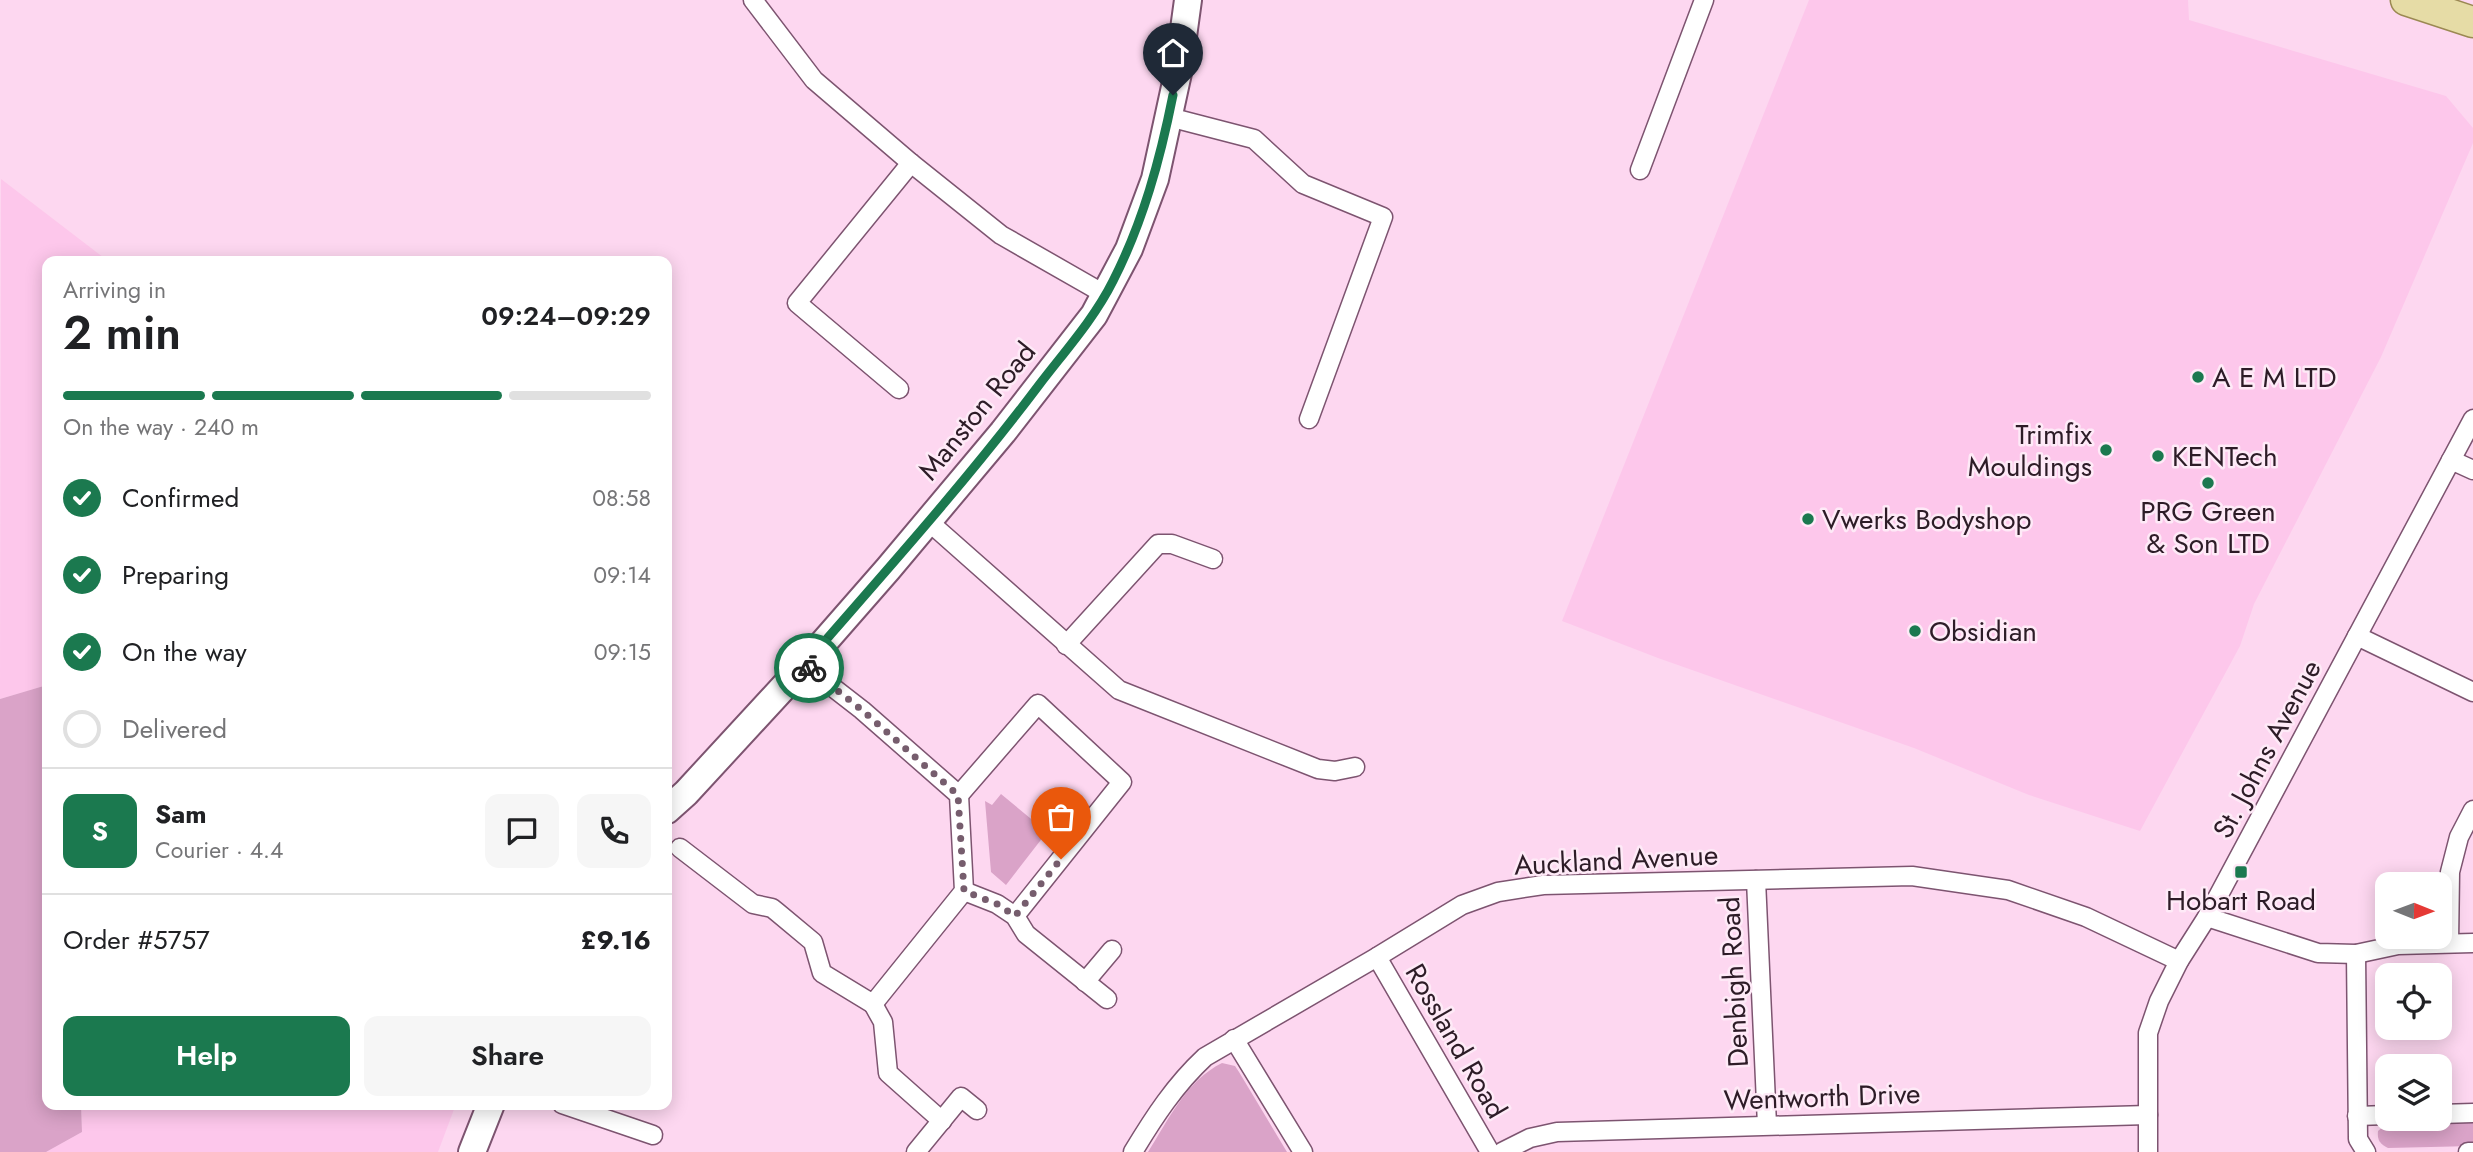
<!DOCTYPE html>
<meta charset="utf-8">
<style>
body{margin:0;font-family:Jost,sans-serif;background:#f6f6f6;color:#202124;height:100vh;display:flex;flex-direction:column;font-size:26px;white-space:nowrap}
*{box-sizing:border-box;margin:0}
p{font-size:23px;color:#757577}
.icon{flex:none;width:38px;height:38px;fill:none;stroke:currentColor;stroke-width:2;stroke-linecap:round;stroke-linejoin:round}
.map{position:relative;flex:1;overflow:hidden}
.sheet{position:absolute;left:42px;top:256px;width:630px;height:854px;display:flex;flex-direction:column;background:#fff;border-radius:14px;box-shadow:0 4px 18px #0003}
.sheet>*{flex:none}
.needle{width:46px;rotate:91deg}
.controls{position:absolute;left:2375px;top:872px;display:grid;gap:14px}
.controls a{display:grid;place-items:center;width:77px;height:77px;border-radius:14px;background:#fff;box-shadow:0 4px 18px #0003;font-size:35px}
.pin{position:absolute;display:grid;place-items:center;width:60px;height:60px;color:#fff;margin:-72px -30px;border-radius:50% 50% 50% 0;rotate:-45deg;box-shadow:0 0 7px #0007}
.pin .icon{rotate:45deg}
.courier{position:absolute;display:grid;place-items:center;width:70px;height:70px;margin:-35px;border:5px solid #1b794f;border-radius:50%;background:#fff;color:#222;box-shadow:0 2px 9px #0007}
.headline em{font-style:normal;font-weight:600}
.headline div{display:flex;flex-direction:column-reverse}
.headline{display:flex;align-items:center;justify-content:space-between;height:119px;padding:0 21px}
h1{font-size:46px;font-weight:600;line-height:52px}
.bar{display:grid;grid-template-columns:repeat(4,1fr);gap:10px 7px;align-content:center;height:84px;padding:0 21px}
.bar i{height:9px;border-radius:5px;background:#e0e0e0}
.bar .active{background:#1b794f}
.bar p{grid-column:span 4}
.line{display:flex;align-items:center;gap:18px;padding:0 21px;border-top:2px solid #e0e0e0}
.line div{flex:1}
.round{display:grid;place-items:center;flex:none;width:74px;height:74px;border-radius:14px;background:#f6f6f6}
ol{padding:0 21px;list-style:none}
li{display:flex;align-items:center;gap:21px;height:77px}
li p{margin-inline-start:auto}
li .icon{padding:7px;border-radius:50%;background:#1b794f;color:#fff;stroke-width:4}
li:last-child{color:#757577}
li i{width:38px;height:38px;border:4px solid #e0e0e0;border-radius:50%}
.action{display:flex;gap:14px;margin-top:auto;padding:14px 21px}
.action a{flex:1;height:80px;border-radius:14px;background:#1b794f;color:#fff;font-size:28px;font-weight:600;line-height:80px;text-align:center}
.action a+a{background:#f6f6f6;color:#202124}
.map>svg:first-child{display:block}
.built{fill:#fdc7eb}
.green{fill:#daa3c8}
.lines{fill:none;stroke-linecap:round;stroke-linejoin:round}
.minor-casing{stroke:#7d5470;stroke-width:21}
.secondary-casing{stroke:#7d5470;stroke-width:30}
.primary-casing{stroke:#9b8953;stroke-width:33}
.minor{stroke:#fff;stroke-width:18}
.secondary{stroke:#fff;stroke-width:26}
.primary{stroke:#e6dca6;stroke-width:30}
.done{stroke:#765d6d;stroke-width:7;stroke-dasharray:0 12.6}
.route{stroke:#1b794f;stroke-width:9}
.poi-dot{fill:#1b794f;stroke:#feeaf7;stroke-width:2.5}
.labels{text-anchor:middle;dominant-baseline:central;stroke-width:5;stroke-linejoin:round;paint-order:stroke}
.poi-label{font-size:28px;fill:#2d1c27;stroke:#feeaf7;text-anchor:start}
.street-label{font-size:28px;fill:#2d1c27;stroke:#feeaf7}
</style>
<div class="map">
<svg width="2473" height="1152" viewBox="0 0 2473 1152">
<rect width="100%" height="100%" fill="#fdd7f0"/>
<g class="built">
<path d="M1809,0h379l1,20 257,76 27,32v15l-92,214 -127,247 -14,42 -100,185 -111,-36 -115,-47 -256,-90 -96,-37z"/>
<path d="M1,179l107,82h-61v424l-47,14z"/>
<path d="M81,1104h375l-18,48h-392l36,-20z"/>
</g>
<g class="green">
<path d="M47,685v419h34l1,28 -36,20h-46v-453z"/>
<path d="M1001,794l46,38 -41,53 -15,-13 -6,-71 7,4z"/>
<path d="M1222,1063l13,3 4,6 48,80h-139c21,-33 38,-71 74,-89z"/>
<path d="M2473,1120v26l-85,2c-8,-4 -11,-8 -10,-17l11,-9z"/>
</g>
<g class="lines">
<defs>
<g id="minor">
<path d="M753,0l61,80 97,83 90,72 105,60"/>
<path d="M1169,117l85,22 49,45 80,33 -74,202"/>
<path d="M1640,170l64,-170"/>
<path d="M899,389l-102,-86 114,-140"/>
<path d="M2451,460l22,10"/>
<path d="M928,521l191,169 199,79 17,2 20,-4"/>
<path d="M2357,636l116,56"/>
<path d="M1066,645l92,-101h14l41,15"/>
<path d="M959,795l79,-91 84,78 -107,134"/>
<path d="M680,848l73,56 19,4 5,4 36,30 9,31 51,31 91,-113 -5,-96 -97,-85 -58,-45"/>
<path d="M1756,880l11,245"/>
<path d="M964,891l33,13 18,12 11,18 81,65"/>
<path d="M2207,917l111,36 38,1 42,-9 75,-2"/>
<path d="M2449,943l1,-71 9,-35 14,-27"/>
<path d="M2356,954l2,185 8,13"/>
<path d="M1377,957l113,195"/>
<path d="M1085,982l27,-32"/>
<path d="M873,1004l10,18 5,51 54,48"/>
<path d="M1234,1039l69,113"/>
<path d="M562,1104l91,31"/>
<path d="M2440,1114l33,-1"/>
<path d="M2357,1116l30,-1"/>
<path d="M916,1152l45,-55 16,13"/>
<path d="M1133,1152c21,-35 42,-67 72,-95l172,-100 85,-52 36,-13 45,-7 369,-9 96,14 78,27 93,44"/>
<path d="M1502,1152l28,-14 27,-6 591,-17"/>
<path d="M2148,1152v-119l11,-32 20,-40 28,-44 266,-498"/>
<path d="M2468,1152h5"/>
</g>
<g id="secondary">
<path d="M667,810l19,-17 118,-128 84,-96 115,-137 91,-117 35,-66 26,-70 23,-106 10,-73"/>
<path d="M472,1152l19,-48"/>
</g>
<path id="primary" d="M2406,0l67,22"/>
</defs>
<use href="#minor" class="minor-casing"/>
<use href="#secondary" class="secondary-casing"/>
<use href="#primary" class="primary-casing"/>
<use href="#minor" class="minor"/>
<use href="#secondary" class="secondary"/>
<use href="#primary" class="primary"/>
</g>
<g class="lines">
<path class="done" d="M809,668l53,42 96,85 6,96 33,13 18,12 46,-57"/>
<path class="route" d="M809,668l-5,-3c80,-92 162,-183 235,-280 26,-34 55,-66 74,-104 30,-59 47,-121 60,-186"/>
</g>
<g class="poi-dot">
<circle cx="2198" cy="377" r="7"/>
<circle cx="2106" cy="450" r="7"/>
<circle cx="2158" cy="456" r="7"/>
<circle cx="2208" cy="483" r="7"/>
<circle cx="1808" cy="519" r="7"/>
<circle cx="1915" cy="631" r="7"/>
<rect x="2234" y="865" width="14" height="14" rx="3.5"/>
</g>
<g class="labels">
<g class="poi-label">
<text x="2212" y="377">A E M LTD</text>
<text x="2092" y="434" text-anchor="end">Trimfix<tspan x="2092" dy="32">Mouldings</tspan></text>
<text x="2172" y="456">KENTech</text>
<text x="2208" y="511" text-anchor="middle">PRG Green<tspan x="2208" dy="32">&amp; Son LTD</tspan></text>
<text x="1822" y="519">Vwerks Bodyshop</text>
<text x="1929" y="631">Obsidian</text>
<text x="2241" y="900" text-anchor="middle">Hobart Road</text>
</g>
<g class="street-label">
<text transform="translate(977 411) rotate(-51)">Manston Road</text>
<text transform="translate(2267 749) rotate(-62)">St. Johns Avenue</text>
<text transform="translate(1616 860) rotate(-3)">Auckland Avenue</text>
<text transform="translate(1734 982) rotate(-93)">Denbigh Road</text>
<text transform="translate(1456 1041) rotate(60)">Rossland Road</text>
<text transform="translate(1822 1097) rotate(-2)">Wentworth Drive</text>
</g>
</g>
</svg>
<div class="controls">
<a><svg class="needle" viewBox="-14 -14 28 28"><path d="M0-13l5 13h-10z" fill="#e53935"/><path d="M0 13l5-13h-10z" fill="#757577"/></svg></a>
<a><svg class="icon" aria-label="locate" viewBox="0 0 24 24"><circle cx="12" cy="12" r="6"/><path d="M12 2v4M12 18v4M2 12h4M18 12h4"/></svg></a>
<a><svg class="icon" aria-label="layers" viewBox="0 0 24 24"><path d="M12 4l9 5-9 5-9-5zM3 14l9 5 9-5"/></svg></a>
</div>
<div class="pin" style="left:1061px;top:859px;background:#ea580c"><svg class="icon" aria-label="bag" viewBox="0 0 24 24"><path d="M5 8h14l-1 12H6zM9 8a3 3 0 0 1 6 0"/></svg></div>
<div class="pin" style="left:1173px;top:95px;background:#1f2937"><svg class="icon" aria-label="home" viewBox="0 0 24 24"><path d="M3 11l9-7 9 7M6 9v11h12V9"/></svg></div>
<div class="courier" style="left:809px;top:668px"><svg class="icon" aria-label="bike" viewBox="0 0 24 24"><circle cx="6" cy="16" r="4"/><circle cx="18" cy="16" r="4"/><path d="M6 16l4-8h5l3 8M10 8l3 8H6M13 5h3"/></svg></div>
<section class="sheet">
<div class="headline"><div><h1>2 min</h1><p>Arriving in</p></div><em>09:24–09:29</em></div>
<div class="bar"><i class="active"></i><i class="active"></i><i class="active"></i><i></i><p>On the way · 240 m</p></div>
<ol>
<li><svg class="icon" aria-label="check" viewBox="0 0 24 24"><path d="M5 12l5 5 9-10"/></svg>Confirmed<p>08:58</p></li>
<li><svg class="icon" aria-label="check" viewBox="0 0 24 24"><path d="M5 12l5 5 9-10"/></svg>Preparing<p>09:14</p></li>
<li><svg class="icon" aria-label="check" viewBox="0 0 24 24"><path d="M5 12l5 5 9-10"/></svg>On the way<p>09:15</p></li>
<li><i></i>Delivered</li>
</ol>
<div class="line" style="height:126px"><b class="round" style="background:#1b794f;color:#fff">S</b><div><b>Sam</b><p>Courier · 4.4</p></div><a class="round"><svg class="icon" aria-label="chat" viewBox="0 0 24 24"><path d="M4 5h16v11H9l-5 4z"/></svg></a><a class="round"><svg class="icon" aria-label="phone" viewBox="0 0 24 24"><path d="M5 4h4l2 5-3 2q2 4 5 5l2-3 5 2v4C11 20 4 13 5 4z"/></svg></a></div>
<div class="line" style="height:91px"><div>Order #5757</div><b>£9.16</b></div>
<div class="action"><a>Help</a><a>Share</a></div>
</section>
</div>
